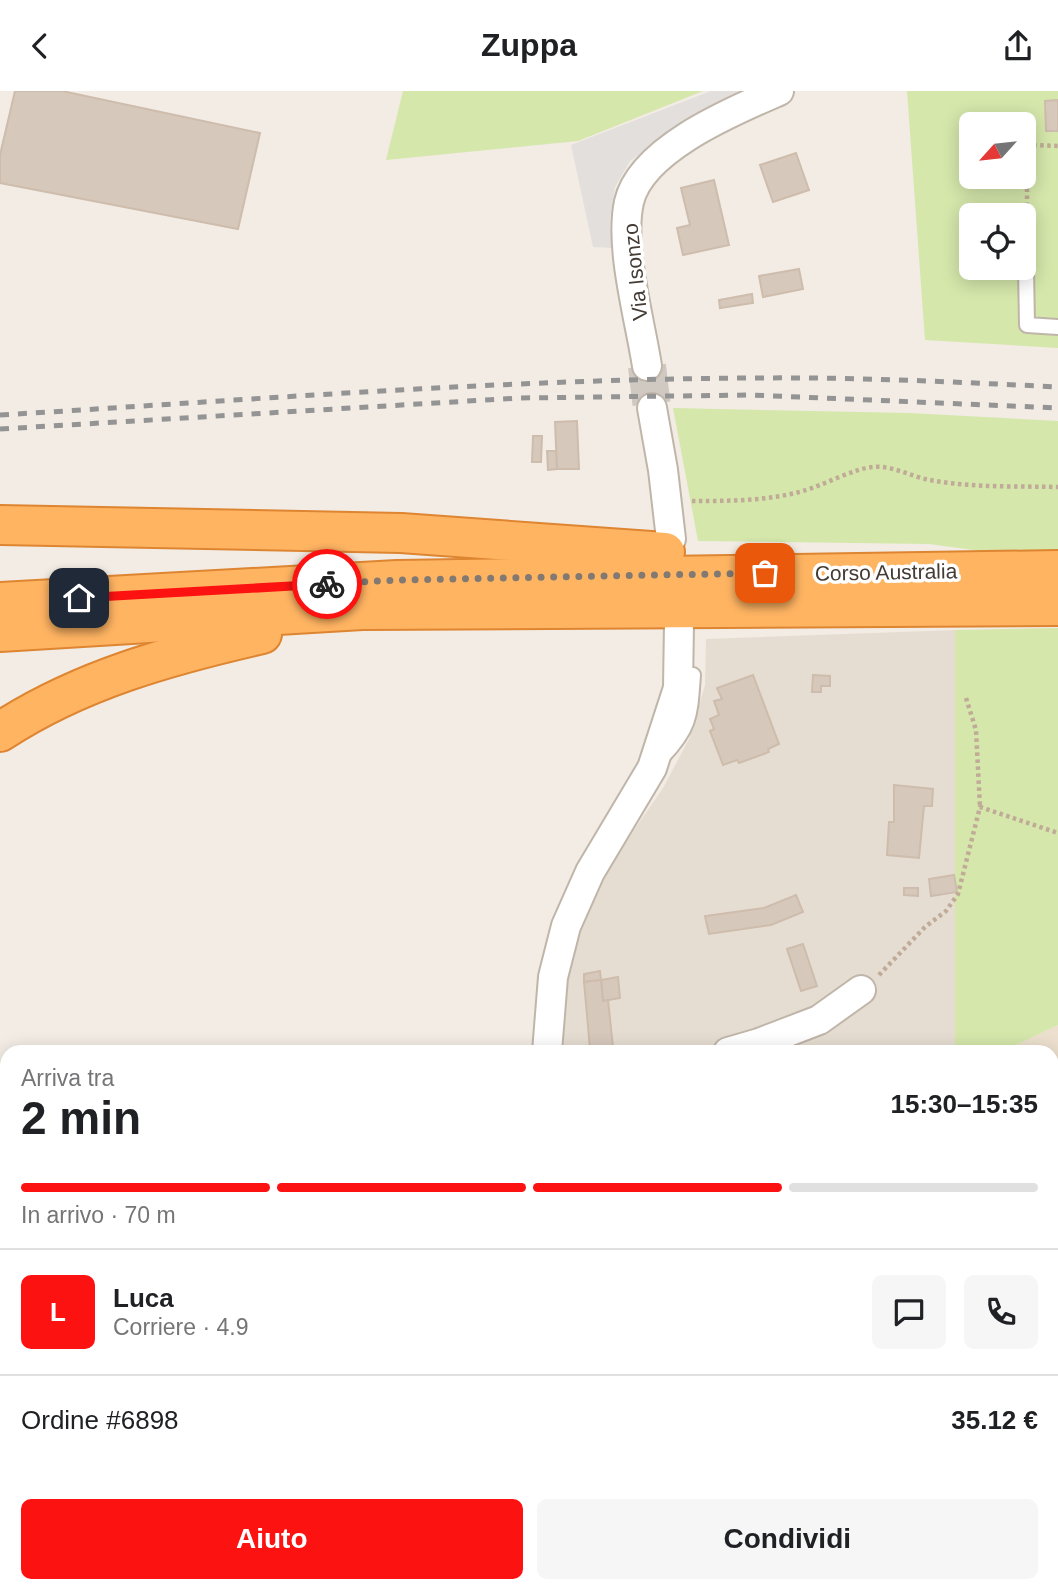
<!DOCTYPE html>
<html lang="it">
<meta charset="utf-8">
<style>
body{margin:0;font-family:Helvetica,sans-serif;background:#f6f6f6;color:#202124;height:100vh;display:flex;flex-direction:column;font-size:26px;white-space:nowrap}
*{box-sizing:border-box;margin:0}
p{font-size:23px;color:#757577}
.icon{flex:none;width:38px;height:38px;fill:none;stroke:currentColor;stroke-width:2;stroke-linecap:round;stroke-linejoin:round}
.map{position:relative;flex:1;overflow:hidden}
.drawer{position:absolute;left:0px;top:954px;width:1059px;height:548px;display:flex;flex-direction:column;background:#fff;border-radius:21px 21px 0 0;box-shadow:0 4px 18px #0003}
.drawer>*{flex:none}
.needle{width:46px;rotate:243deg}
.controls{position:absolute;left:959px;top:21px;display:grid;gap:14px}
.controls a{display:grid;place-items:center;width:77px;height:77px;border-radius:10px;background:#fff;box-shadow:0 4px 18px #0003;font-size:35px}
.pin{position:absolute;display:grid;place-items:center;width:60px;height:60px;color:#fff;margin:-30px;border-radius:14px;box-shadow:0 4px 10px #0006}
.courier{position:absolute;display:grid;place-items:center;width:70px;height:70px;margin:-35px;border:5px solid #fc1211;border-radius:50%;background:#fff;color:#222;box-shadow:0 2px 9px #0007}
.summary em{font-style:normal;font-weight:800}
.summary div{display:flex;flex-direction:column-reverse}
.summary{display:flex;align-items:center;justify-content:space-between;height:119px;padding:0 21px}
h1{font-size:46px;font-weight:800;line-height:52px}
.bar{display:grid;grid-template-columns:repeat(4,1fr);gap:10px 7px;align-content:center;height:84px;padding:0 21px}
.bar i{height:9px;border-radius:5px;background:#e0e0e0}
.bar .selected{background:#fc1211}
.bar p{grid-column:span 4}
.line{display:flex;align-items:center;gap:18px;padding:0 21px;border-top:2px solid #e0e0e0}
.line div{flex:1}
.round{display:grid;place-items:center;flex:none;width:74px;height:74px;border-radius:10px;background:#f6f6f6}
.action{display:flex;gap:14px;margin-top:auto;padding:14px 21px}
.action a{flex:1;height:80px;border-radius:10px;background:#fc1211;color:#fff;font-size:28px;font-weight:800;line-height:80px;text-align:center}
.action a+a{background:#f6f6f6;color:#202124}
header{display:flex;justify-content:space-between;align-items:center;height:91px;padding:0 21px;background:#fff;font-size:32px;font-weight:800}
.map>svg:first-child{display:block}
.residential{fill:#e6ddd2}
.education{fill:#ecdfcd}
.green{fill:#d5e7ab;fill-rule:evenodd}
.parking{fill:#e2dfdc}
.building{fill:#d7c8bc;stroke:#cebcac;stroke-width:2}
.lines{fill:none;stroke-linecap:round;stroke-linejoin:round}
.secondary-tunnel{stroke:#cfc9c1;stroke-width:38;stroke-dasharray:38 19;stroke-linecap:butt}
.lane-casing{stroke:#c0b5a9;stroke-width:18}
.street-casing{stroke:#c0b5a9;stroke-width:32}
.highway-casing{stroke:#de8531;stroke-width:42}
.path{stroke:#bfab97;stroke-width:4.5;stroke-dasharray:3.5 3.5;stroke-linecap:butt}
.lane{stroke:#fff;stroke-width:14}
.street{stroke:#fff;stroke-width:28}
.highway{stroke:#ffb462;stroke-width:38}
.rail{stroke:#949494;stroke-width:5;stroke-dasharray:9 9;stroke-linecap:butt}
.done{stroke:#817972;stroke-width:7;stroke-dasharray:0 12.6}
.route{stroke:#fc1211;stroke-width:9}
.labels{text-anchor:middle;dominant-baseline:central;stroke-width:7;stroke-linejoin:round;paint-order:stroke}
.street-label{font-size:21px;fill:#443b34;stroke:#fff}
</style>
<header><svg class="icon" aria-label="back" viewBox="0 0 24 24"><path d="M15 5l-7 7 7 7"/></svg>Zuppa<svg class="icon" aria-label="share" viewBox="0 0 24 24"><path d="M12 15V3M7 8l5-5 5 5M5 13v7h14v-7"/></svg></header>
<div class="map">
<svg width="1058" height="1501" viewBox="0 0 1058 1501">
<rect width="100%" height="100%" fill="#f2ece4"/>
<g class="residential">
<path d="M955,539v422h-391v-45l8,-69 28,-59 63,-91 26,-49 16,-54 1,-46z"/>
<path d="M594,1494l1,7h-317l-1,-6z"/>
</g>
<path class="education" d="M1058,934v567h-434l-1,-6 429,-1v-533h-51z"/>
<g class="green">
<path d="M403,0h300l-125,50 -192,19z"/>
<path d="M907,0h151v257l-133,-8zM971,33h53v53h-53zM971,124h53v53h-53z"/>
<path d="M673,317l236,5 149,8v135h-40l-89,-12 -231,-3z"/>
<path d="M1058,537v397l-57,27h-46v-422z"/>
</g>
<path class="parking" d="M711,0h29l1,5 -80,43 -31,22 -15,26 -5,32 2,29 -19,-1 -22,-102z"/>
<g class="building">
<path d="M15,0h47l198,42 -22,96 -238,-46v-28z"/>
<path d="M1058,9v31h-12l-1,-30z"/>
<path d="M796,62l13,37 -36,12 -13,-37z"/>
<rect x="1001" y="86" width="21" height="7"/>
<path d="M714,89l15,65 -46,10 -6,-27 13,-3 -9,-37z"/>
<path d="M1024,126h7l1,38 -8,1z"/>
<path d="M799,178l4,20 -40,8 -4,-21z"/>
<path d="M752,203l1,9 -33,5 -1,-8z"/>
<path d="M577,330l2,48h-22l-2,-47z"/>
<path d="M533,345h9l-1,26h-9z"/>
<path d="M547,360h9l1,18 -9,1z"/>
<path d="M753,584l26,69 -11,5 1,3 -30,11 -2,-3 -14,5 -13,-34 4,-2 -4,-10 9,-4 -5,-14 8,-2 -5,-11z"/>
<path d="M813,584l17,1v10h-9v6h-9z"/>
<path d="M894,694l39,4 -1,17h-8l-5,52 -32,-3 2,-33h5z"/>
<path d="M954,784l3,17 -26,4 -2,-17z"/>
<path d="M904,797h14v8l-14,-1z"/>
<path d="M796,804l7,17 -32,13 -62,9 -4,-18 59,-8z"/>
<path d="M803,853l14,42 -16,5 -14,-42z"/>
<path d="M600,880l1,9 -17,2v-8z"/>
<path d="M618,886l2,21 -17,3 -2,-21z"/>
<path d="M601,889l2,21 5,-1 5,47 -23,2 -6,-67z"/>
<path d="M451,1494h23l2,5 17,-5 3,7h-44z"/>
<path d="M518,1494h46l1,7h-46z"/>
</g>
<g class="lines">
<path class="secondary-tunnel" d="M647,275l5,42"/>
<defs>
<g id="lane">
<path d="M1026,178l1,56 31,2"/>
<path d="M662,666c29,-30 28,-43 31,-82"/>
</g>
<g id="street">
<path d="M647,275c-7,-46 -28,-119 -18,-164 12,-53 104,-91 150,-111"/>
<path d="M652,317l11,62 8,69"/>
<path d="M547,961l6,-75 13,-51 24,-54 62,-104 26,-80 1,-65"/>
<path d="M728,961l31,-9 60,-23 42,-30"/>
<path d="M600,1494l1,7"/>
</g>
<g id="highway">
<path d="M0,434l401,8 264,19"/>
<path d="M0,511l397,-22 661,-10"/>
<path d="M0,541l362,-22 696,-4"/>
<path d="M0,641c79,-52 170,-77 262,-98"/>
</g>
</defs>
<use href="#lane" class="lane-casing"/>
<use href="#street" class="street-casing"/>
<use href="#highway" class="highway-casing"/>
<g class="path">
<path d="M1027,122v-59l6,-9 25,1"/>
<path d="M692,410c36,0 76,0 111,-10 21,-6 52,-23 70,-24 19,-2 39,10 57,13 42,8 86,6 128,7"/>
<path d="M966,607l10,32 4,77"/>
<path d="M879,884l46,-48 21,-16 12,-17 22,-87 78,26"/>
</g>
<use href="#lane" class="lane"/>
<use href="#street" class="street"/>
<use href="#highway" class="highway"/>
<g class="rail">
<path d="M0,324c251,-15 503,-36 755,-37 101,-1 202,4 303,9"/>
<path d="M0,338l519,-31 233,-3 306,13"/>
</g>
</g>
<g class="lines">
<path class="done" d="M327,493l70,-4 368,-7"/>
<path class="route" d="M79,507l248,-14"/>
</g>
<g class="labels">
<g class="street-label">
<text transform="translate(635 181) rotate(-96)">Via Isonzo</text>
<text transform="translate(886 481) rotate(-1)">Corso Australia</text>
</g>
</g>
</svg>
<div class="controls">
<a><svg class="needle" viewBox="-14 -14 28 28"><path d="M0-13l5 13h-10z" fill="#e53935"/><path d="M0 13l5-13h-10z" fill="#757577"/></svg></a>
<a><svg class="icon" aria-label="locate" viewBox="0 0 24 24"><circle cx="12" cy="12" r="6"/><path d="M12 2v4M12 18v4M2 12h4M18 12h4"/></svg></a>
</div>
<div class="pin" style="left:765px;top:482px;background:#ea580c"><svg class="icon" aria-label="bag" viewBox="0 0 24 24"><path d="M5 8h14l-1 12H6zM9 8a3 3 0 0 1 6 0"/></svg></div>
<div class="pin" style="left:79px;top:507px;background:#1f2937"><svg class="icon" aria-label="home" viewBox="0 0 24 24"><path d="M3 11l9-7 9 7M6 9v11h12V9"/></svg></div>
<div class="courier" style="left:327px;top:493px"><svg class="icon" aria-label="bike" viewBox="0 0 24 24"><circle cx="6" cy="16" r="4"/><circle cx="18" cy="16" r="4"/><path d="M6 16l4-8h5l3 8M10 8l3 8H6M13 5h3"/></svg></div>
<section class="drawer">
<div class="summary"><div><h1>2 min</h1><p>Arriva tra</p></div><em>15:30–15:35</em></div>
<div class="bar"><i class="selected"></i><i class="selected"></i><i class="selected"></i><i></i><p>In arrivo · 70 m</p></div>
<div class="line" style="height:126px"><b class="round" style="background:#fc1211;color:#fff">L</b><div><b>Luca</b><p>Corriere · 4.9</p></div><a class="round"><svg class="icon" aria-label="chat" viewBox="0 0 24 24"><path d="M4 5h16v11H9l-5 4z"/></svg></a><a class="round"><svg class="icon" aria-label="phone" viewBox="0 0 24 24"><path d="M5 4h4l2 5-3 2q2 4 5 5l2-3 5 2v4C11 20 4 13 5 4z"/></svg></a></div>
<div class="line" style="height:91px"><div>Ordine #6898</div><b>35.12 €</b></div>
<div class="action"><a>Aiuto</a><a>Condividi</a></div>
</section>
</div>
